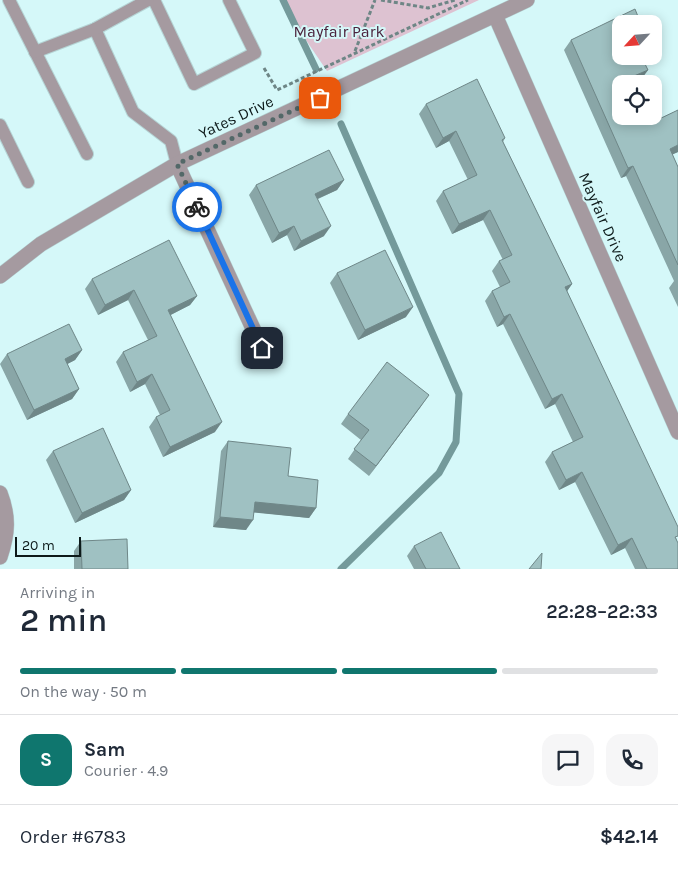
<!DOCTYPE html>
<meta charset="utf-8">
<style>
body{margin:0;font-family:Karla,sans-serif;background:#f6f6f7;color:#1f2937;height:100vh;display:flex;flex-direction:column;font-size:19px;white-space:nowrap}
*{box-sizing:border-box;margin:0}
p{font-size:16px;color:#747a83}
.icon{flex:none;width:28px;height:28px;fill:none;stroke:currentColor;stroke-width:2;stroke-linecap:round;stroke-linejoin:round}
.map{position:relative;height:569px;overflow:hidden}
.side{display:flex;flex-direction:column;background:#fff;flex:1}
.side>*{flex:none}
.needle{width:32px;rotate:244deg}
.buttons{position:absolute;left:612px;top:15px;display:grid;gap:10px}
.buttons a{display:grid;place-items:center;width:50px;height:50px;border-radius:10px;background:#fff;box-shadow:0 2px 12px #0003;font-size:25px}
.scale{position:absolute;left:15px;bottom:12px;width:66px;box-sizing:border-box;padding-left:5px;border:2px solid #0d1a1a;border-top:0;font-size:14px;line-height:18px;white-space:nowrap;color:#0d1a1a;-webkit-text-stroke:4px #d5f8f9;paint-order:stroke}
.pin{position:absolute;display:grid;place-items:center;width:42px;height:42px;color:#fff;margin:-21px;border-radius:10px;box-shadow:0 2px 8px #0006}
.courier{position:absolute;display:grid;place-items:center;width:50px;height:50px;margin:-25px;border:4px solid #1a73e8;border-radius:50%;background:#fff;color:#222;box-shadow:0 1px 6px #0007}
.headline em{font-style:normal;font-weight:600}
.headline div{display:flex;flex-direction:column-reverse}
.headline{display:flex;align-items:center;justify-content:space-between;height:85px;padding:0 20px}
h1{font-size:32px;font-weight:600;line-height:38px}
.bar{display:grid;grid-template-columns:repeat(4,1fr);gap:8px 5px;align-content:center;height:60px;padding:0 20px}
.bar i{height:6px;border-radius:4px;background:#e0e1e3}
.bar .selected{background:#0f766e}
.bar p{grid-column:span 4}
.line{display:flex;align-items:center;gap:12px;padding:0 20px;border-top:1px solid #e0e1e3}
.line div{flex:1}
.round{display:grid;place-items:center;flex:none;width:52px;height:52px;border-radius:15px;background:#f6f6f7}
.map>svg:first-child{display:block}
.green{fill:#ddc2d1}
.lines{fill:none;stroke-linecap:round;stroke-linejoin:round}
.stream{stroke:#749a9b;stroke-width:7}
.lane-casing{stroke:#b5d4d5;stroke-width:14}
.street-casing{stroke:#b5d4d5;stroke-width:16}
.path{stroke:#6e8686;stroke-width:3;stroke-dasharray:4 2.5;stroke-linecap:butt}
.lane{stroke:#a59aa0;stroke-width:12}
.street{stroke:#a59aa0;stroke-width:15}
.wall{fill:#89a6a7}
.shaded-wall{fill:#6f8788}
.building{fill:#9fc1c2;stroke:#6f8788}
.done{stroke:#536868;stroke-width:5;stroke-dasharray:0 9}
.route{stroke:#1a73e8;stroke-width:6}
.labels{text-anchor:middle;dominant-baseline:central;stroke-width:4;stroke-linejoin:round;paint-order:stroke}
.park-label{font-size:16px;fill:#4b233d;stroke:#d5f8f9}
.street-label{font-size:16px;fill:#0d1a1a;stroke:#d5f8f9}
</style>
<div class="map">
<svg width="678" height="569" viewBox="0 0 678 569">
<rect width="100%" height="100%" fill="#d5f8f9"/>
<path class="green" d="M283,0h196l-152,71 -36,-53z"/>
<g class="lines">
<g class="stream">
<path d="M283,0l33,69"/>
<path d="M341,569l98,-96 17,-31 3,-48 -118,-270"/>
</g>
<defs>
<g id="lane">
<path d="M9,0l78,154"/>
<path d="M154,0l40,84 61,-31 -26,-53"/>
<path d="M95,29l38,83 38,29 6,23"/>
<path d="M35,52l60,-23 53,-29"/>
<path d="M0,125l28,57"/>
</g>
<g id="street">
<path d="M495,15l183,417"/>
<path d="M177,164l85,184"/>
<path d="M0,276l41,-32 136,-80 350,-164"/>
<path d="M0,493c9,23 8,41 0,64"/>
</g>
</defs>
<use href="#lane" class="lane-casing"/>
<use href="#street" class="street-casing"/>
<g class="path">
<path d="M381,0l47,8 27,-8"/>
<path d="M355,51l20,-51"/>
<path d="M264,68l13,22 191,-90"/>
</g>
<use href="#lane" class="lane"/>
<use href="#street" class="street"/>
</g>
<g class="wall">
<path d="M621,24l20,56 -4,2 18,39 23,-11v42l-6,2 6,13v140l-9,-19 5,-7 -48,-105 -5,2 -57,-128 7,-10z"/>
<path d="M426,104l79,34 -2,4 69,142 -5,7 110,249 1,29h-43l-10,-21 -14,7 -36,-73 -16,8 -14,-28 7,-10 21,-10 -18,-38 -10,5 -42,-85 -6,3 -12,-26 7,-10 8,-4 -8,-16 7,-10 4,-1 -20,-40 -31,14 -16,-33 7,-10 25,-11 -19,-39 -13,7 -17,-34z"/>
<path d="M344,180l-7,10 -19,9 6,37 -30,15 -7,-16 -15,8 -23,-48 7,-10z"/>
<path d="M337,273l69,44 -48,23 -28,-57z"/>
<path d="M92,279l105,17 -7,9 -20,10 45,117 -52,25 -14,-30 7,-10 4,-2 -15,-31 -15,8 -14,-30 7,-10 25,-12 -20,-40 -30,15 -13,-26z"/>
<path d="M82,350l-7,10 -8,4 12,25 -7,10 -45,21 -27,-56 7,-10z"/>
<path d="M422,405l-53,71 -21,-17 13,-19 -20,-16 7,-10z"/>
<path d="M228,441l60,35 28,32 -7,10 -55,-6 -8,18 -33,-3 8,-76z"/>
<path d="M53,451l78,39 -7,10 -49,23 -29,-63z"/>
<path d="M81,541l47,28h-54v-18z"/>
<path d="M414,546l46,23h-46l-7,-13z"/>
</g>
<g class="shaded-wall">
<path d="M648,70l-7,10 -9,4 2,-8z"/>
<path d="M456,131l-7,10 -13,7 7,-10z"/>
<path d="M678,145v7l-15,7 7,-10z"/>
<path d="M633,166l-7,10 -5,2 7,-10z"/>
<path d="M344,180l-7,10 -29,13 7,-9z"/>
<path d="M490,210l-7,10 -31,14 7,-10z"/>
<path d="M294,226l-7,9 -15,8 7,-10z"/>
<path d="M331,226l-7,10 -30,15 7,-10z"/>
<path d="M572,284l-7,10v-7z"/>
<path d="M134,290l-6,10 -30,15 7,-10z"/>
<path d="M197,296l-7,9 -29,15 7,-10z"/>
<path d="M413,307l-7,10 -48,23 7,-10z"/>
<path d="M510,314l-7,10 -6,3 7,-10z"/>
<path d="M82,350l-7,10 -17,9 7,-10z"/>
<path d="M152,374l-7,10 -15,8 7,-10z"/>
<path d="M79,389l-7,10 -45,21 7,-10z"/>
<path d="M562,394l-7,10 -10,5 7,-10z"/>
<path d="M429,395l-7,10 -53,71 7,-10z"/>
<path d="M222,422l-7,10 -52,25 7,-10z"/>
<path d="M582,472l-7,10 -16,8 7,-10z"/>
<path d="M131,490l-7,10 -49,23 7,-10z"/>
<path d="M255,502l61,6 -7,10 -61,-6z"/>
<path d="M220,517l33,3 -7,10 -33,-3z"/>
<path d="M632,538l-7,10 -14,7 7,-10z"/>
</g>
<g class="building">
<path d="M635,9l6,15h-20v32h20l7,14 -14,6 3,8h-16v32h31l3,5 23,-11v35l-8,4 8,18v98l-45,-99 -5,2 -57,-128z"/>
<path d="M477,79l28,59 -3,2 70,144 -7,3 113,240v9l-3,1 3,6v26h-31l-15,-31 -14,7 -36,-73 -16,8 -14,-28 31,-15 -21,-43 -10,5 -42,-85 -6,3 -12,-26 18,-9 -11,-21 13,-6 -22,-45 -31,14 -16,-33 34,-16 -21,-44 -13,7 -17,-34z"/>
<path d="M329,150l15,30 -29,14 16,32 -30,15 -7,-15 -15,7 -23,-48z"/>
<path d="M169,240l28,56 -29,14 54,112 -52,25 -14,-30 14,-7 -18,-36 -15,8 -14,-30 34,-16 -23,-46 -29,15 -13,-26z"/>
<path d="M385,250l28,57 -48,23 -28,-57z"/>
<path d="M69,324l13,26 -17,9 14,30 -45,21 -27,-56z"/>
<path d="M387,362l42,33 -53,71 -22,-17 15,-19 -21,-16z"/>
<path d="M103,428l28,62 -49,23 -29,-62z"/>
<path d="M228,441l63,7 -3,28 30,4 -2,28 -61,-6 -2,18 -33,-3z"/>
<path d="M441,532l19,37h-34l-12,-23z"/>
<path d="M127,539l1,30h-46l-1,-28z"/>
<path d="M542,553l-1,16h-12z"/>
</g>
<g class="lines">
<path class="done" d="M197,207l-20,-43 143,-66"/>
<path class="route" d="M197,207l65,141"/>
</g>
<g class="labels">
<g class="park-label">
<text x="339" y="31">Mayfair Park</text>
</g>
<g class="street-label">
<text transform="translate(236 117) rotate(-25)">Yates Drive</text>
<text transform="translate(603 217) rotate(66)">Mayfair Drive</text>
</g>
</g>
</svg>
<div class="buttons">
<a><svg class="needle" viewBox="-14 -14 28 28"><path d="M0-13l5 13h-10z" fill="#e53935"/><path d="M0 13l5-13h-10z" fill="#747a83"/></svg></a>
<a><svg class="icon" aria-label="locate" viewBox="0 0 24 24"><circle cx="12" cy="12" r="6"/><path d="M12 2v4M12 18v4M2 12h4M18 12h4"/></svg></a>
</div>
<div class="scale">20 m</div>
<div class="pin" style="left:320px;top:98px;background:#ea580c"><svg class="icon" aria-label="bag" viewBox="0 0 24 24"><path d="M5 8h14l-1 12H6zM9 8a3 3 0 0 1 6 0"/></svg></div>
<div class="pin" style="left:262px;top:348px;background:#1f2937"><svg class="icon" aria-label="home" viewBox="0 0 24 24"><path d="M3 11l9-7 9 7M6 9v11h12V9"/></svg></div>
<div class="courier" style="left:197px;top:207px"><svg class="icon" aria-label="bike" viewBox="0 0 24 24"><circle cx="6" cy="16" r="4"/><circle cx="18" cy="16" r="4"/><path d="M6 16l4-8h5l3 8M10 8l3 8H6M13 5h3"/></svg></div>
</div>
<section class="side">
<div class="headline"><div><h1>2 min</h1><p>Arriving in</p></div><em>22:28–22:33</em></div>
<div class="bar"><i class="selected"></i><i class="selected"></i><i class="selected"></i><i></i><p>On the way · 50 m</p></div>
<div class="line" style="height:90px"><b class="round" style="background:#0f766e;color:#fff">S</b><div><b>Sam</b><p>Courier · 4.9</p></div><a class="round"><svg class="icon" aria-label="chat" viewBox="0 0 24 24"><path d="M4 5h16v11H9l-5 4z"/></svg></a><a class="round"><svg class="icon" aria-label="phone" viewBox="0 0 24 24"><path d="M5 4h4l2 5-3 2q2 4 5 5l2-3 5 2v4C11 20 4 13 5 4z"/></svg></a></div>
<div class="line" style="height:65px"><div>Order #6783</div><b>$42.14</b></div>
</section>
